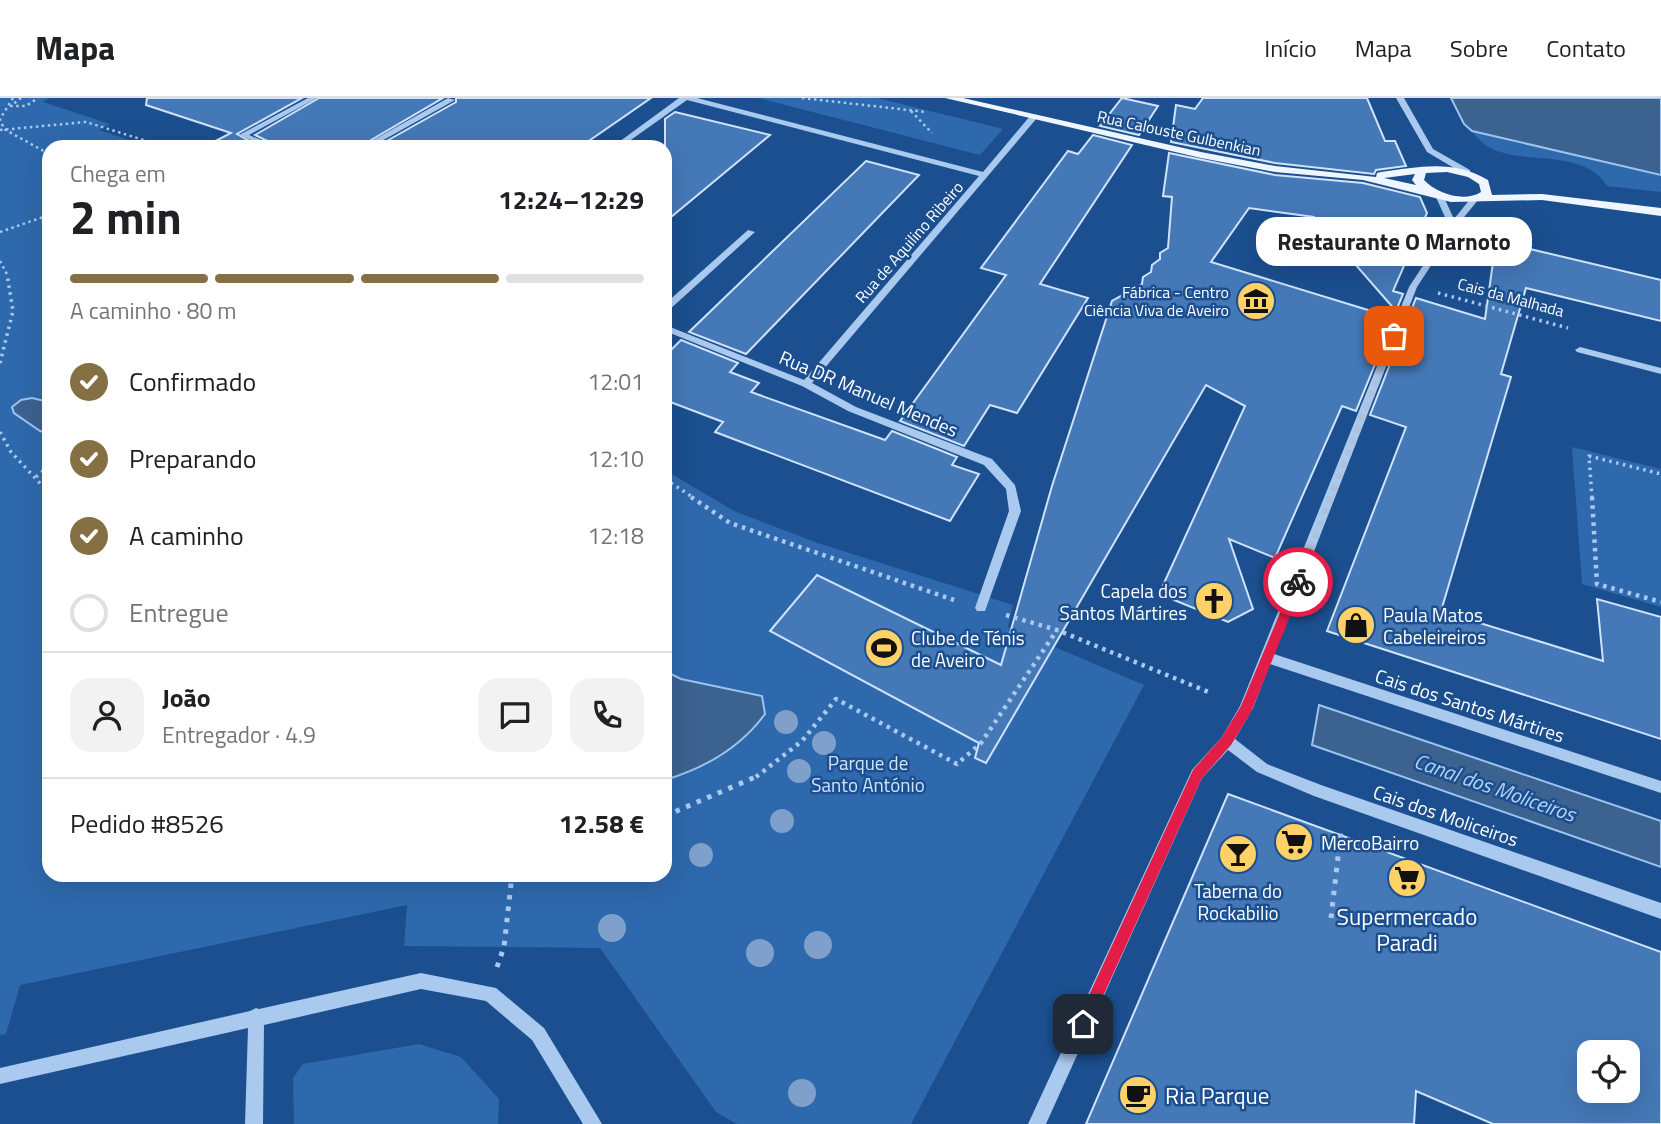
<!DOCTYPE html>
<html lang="pt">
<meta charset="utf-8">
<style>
body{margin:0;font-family:"Titillium Web",sans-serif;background:#f2f2f2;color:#202124;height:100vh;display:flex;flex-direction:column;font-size:26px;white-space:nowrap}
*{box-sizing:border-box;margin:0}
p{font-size:23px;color:#757577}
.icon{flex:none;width:38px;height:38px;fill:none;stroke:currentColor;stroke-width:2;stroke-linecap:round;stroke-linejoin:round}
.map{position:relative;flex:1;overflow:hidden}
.sheet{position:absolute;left:42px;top:42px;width:630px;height:742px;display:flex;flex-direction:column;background:#fff;border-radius:21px;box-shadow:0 7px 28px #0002}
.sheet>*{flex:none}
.buttons{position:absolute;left:1577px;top:942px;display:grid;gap:14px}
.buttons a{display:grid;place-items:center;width:63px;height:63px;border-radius:14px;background:#fff;box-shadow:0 7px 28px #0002;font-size:35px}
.pin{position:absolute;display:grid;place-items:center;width:60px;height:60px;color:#fff;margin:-30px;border-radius:14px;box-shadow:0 4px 10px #0006}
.courier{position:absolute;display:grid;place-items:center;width:70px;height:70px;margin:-35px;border:5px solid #e11d48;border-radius:50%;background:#fff;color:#222;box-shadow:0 2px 9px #0007}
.bubble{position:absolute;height:49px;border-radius:21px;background:#fff;box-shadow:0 7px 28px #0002;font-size:23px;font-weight:700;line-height:49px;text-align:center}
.headline em{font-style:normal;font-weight:700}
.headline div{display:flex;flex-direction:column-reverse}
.headline{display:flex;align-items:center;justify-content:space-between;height:119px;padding:0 28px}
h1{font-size:46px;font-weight:700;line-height:52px}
.bar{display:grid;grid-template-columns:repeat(4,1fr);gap:10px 7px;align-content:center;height:84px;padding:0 28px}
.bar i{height:9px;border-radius:5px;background:#e0e0e0}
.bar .current{background:#847042}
.bar p{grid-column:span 4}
.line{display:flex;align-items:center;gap:18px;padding:0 28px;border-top:2px solid #e0e0e0}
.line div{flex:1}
.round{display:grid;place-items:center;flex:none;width:74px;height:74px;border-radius:21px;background:#f2f2f2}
ol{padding:0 28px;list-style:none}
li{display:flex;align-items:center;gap:21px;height:77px}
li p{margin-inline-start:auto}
li .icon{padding:7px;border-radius:50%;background:#847042;color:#fff;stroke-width:4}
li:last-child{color:#757577}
li i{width:38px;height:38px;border:4px solid #e0e0e0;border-radius:50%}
header{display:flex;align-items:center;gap:42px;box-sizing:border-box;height:98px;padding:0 35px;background:#fff;border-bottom:2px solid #e0e0e0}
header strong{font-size:33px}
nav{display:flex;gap:38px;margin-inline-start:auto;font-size:24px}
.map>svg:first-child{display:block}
.green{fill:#2e69ad}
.water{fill:#3c6290;stroke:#9cc4f0;stroke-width:2}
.building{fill:#4478b7;stroke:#cfe3fa;stroke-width:2;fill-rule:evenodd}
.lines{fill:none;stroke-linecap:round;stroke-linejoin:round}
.path-far3{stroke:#a9c9ee;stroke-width:2.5;stroke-dasharray:2.5 3.5;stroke-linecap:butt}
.path-far2{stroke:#a9c9ee;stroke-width:3.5;stroke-dasharray:2.5 4.5;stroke-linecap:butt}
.path-far1{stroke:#a9c9ee;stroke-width:4.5;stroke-dasharray:3.5 5;stroke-linecap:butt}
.path{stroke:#a9c9ee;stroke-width:5;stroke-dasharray:4.5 7;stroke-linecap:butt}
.minor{fill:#a9c9ee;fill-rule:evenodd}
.major{fill:#f0f6ff;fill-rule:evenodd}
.tree{fill:#7ea0ca}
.route{fill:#e11d48}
.done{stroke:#afc1d8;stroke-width:7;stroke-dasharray:0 12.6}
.labels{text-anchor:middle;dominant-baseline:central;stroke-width:5;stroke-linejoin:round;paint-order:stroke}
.far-street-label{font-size:16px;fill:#fff;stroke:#1b4f8f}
.far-poi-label{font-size:16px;fill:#fff;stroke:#1b4f8f;text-anchor:end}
.street-label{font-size:19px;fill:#fff;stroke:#1b4f8f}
.poi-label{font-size:19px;fill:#fff;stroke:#1b4f8f;text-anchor:start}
.park-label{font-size:19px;fill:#cfe3fa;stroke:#1b4f8f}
.water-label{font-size:21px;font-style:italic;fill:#b5d3f5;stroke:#1b4f8f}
.near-poi-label{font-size:23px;fill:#fff;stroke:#1b4f8f}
</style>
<header>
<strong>Mapa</strong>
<nav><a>Início</a><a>Mapa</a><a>Sobre</a><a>Contato</a></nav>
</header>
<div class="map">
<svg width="1661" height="1026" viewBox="0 0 1661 1026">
<rect width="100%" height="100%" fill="#1b4f8f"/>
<g class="green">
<path d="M0,0h49l-6,4 67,22 -11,6 51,17h-101v728h616v-405l69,41 84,32 195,62 -5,22 136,58 -233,439h-174l-21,-12 -116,-164 -196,-2 3,-41 -387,80 -14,49 -6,1z"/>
<path d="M758,0h119l126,31 -23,26z"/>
<path d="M1472,33l189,44v17l-54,-6c-28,-46 -107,-10 -135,-55z"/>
<path d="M1572,349l89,22v138l-79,-23z"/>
<path d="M419,946l42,13 38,42 -1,25h-204l-1,-46 10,-14z"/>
</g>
<g class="water">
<path d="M1451,0h210v77l-189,-44 -8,-7z"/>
<path d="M32,300l17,4v31l-9,-2 -26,-18 -2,-6 9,-7z"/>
<path d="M665,573l16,8 81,17 3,18c-25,34 -60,54 -100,66z"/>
<path d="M1319,607l342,116v46l-349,-122z"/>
</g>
<g class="building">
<path d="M147,0h155l-65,36 23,13h-56l27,-14 -85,-28z"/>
<path d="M319,0h124l-84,49h-79l-25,-12z"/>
<path d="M456,0h195l-71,49h-204l80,-45z"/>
<path d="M1122,0l36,8 -19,29 -39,-9z"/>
<path d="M1203,0h164l18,43h10l11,25 -30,4 -2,4 -99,-11 -104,-21 5,-37 19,4z"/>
<path d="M675,14l95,23 -105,87v-103z"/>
<path d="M1093,37l39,10 -92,139 48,14 -71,115 -27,-8 -26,41 -64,-25 106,-146 -25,-7 87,-117 10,3z"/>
<path d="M1169,55l106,22 88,8 57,14 7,16 -34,78 10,3 -7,17 -82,-94 -65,-9 -38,54 183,56 -38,93 -14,-5 -67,152 -46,-19 24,70 -25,13 -69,-28 86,-188 -39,-21 -220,378 -11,-5 4,-15 -209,-112 47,-56 184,90 51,-179 60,-185 30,-17 1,-7 8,-5 1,-7 8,-6v-6l8,-5 4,-51 -9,-1z"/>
<path d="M866,63l53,14 -173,179 -57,-22z"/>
<path d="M1496,143l165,39v41l-135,-33 -25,86 10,3 -70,234 162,50 -6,-62 64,18v122l-334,-108 79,-204 -36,-12 46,-117 69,21z"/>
<path d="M681,242l57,23 -8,9 29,11 -8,9 134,48 7,-9 65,26 -5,8 27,9 -29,47 -235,-89 8,-10 -58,-22v-44z"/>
<path d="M1228,696l433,158v172h-168l-77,-33 -2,33h-328zM1589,954h39v38h-39z"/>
</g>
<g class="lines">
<g class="path-far3">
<path d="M13,0l-13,21 4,10 45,25"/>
<path d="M21,0l-10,8h15l12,-8"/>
<path d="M802,0l124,14"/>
<path d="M911,13l21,22"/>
<path d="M0,32l86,-8 64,20 22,3"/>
<path d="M0,134l49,-17"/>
<path d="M0,163l8,15"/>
</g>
<g class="path-far2">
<path d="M1438,195l130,35"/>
<path d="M0,265l13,-52 -6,-37"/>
<path d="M0,334l11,20 38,41"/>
<path d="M36,379l13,-11"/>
<path d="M665,381l29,19"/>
<path d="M1592,400l-3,-42 72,18"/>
</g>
<g class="path-far1">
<path d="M691,399l39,26 224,77"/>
<path d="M1592,399l5,87 64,18"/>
<path d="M1006,517l51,15 154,63"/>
<path d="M756,679l46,-36 34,-42 121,65 24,-21 76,-113"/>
</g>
<g class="path">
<path d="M665,718l95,-41"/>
<path d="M1331,820l10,-87"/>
<path d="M497,869l7,-20 8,-72"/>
</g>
<g class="minor">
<path d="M308,0h9l-68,37 29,12h-11l-28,-12z"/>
<path d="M448,0l7,2 -84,47h-10z"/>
<path d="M679,0h18l286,74 47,-56 7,2 -225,265 44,24 136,52 23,26 6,26 -36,100h-8l-2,-3 34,-97 -3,-22 -22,-24 -136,-54 -46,-25 -137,-55v-6l139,55 175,-204 -292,-76 -66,47h-9z"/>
<path d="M1396,0h8l29,51 37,21v4h-6l-37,-22z"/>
<path d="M1436,95h6l12,26 17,-21 7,2 -22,27 -39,60 -143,367 387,127v12l-391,-129 -17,44 -18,31 32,25 54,21 340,118v16l-347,-123 -57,-24 -29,-22 -26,28 -156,346h-18l164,-354 30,-33 18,-31 169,-419 40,-61 -14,-31z"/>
<path d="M748,132l7,2 -87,79 -3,1v-8z"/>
<path d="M1580,249l81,21v6l-84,-22 -2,-2z"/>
<path d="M421,875l75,15 48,40 58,96h-19l-51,-84 -46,-39 -65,-12 -157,36 -1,99h-18l3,-96 -248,56v-16l250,-57 6,-3 3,1z"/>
</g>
<path class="major" d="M945,0h18l238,54 74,14 101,11 1,-4 4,-1c38,-5 72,-13 107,8l4,15 50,-1 119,14v8l-119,-16 -91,2 -88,-22 -88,-8 -74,-14zM1447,74l21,5 11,7 2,8c-17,11 -45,1 -57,-12l2,-7zM1415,76l-3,6 4,5 -32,-7z"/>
</g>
<g class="tree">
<circle cx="786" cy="624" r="12"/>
<circle cx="824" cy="645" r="12"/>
<circle cx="799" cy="673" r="12"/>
<circle cx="782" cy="723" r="12"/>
<circle cx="701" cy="757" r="12"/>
<circle cx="612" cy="830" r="14"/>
<circle cx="818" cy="847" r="14"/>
<circle cx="760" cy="855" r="14"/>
<circle cx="802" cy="995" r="14"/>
</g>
<path class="route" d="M1298,480l6,4 -53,130 -20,33 -29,33 -114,251h-10v-10l115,-249 29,-33 19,-31 52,-124z"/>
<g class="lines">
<path class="done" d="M1298,484l96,-246"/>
</g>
<defs>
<symbol id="museum-disc" viewBox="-11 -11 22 22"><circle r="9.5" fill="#ffd166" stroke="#1b4f8f"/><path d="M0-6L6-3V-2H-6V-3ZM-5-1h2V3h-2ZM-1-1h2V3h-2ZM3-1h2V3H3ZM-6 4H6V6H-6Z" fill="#111"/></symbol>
<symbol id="church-disc" viewBox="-11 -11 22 22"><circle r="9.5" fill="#ffd166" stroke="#1b4f8f"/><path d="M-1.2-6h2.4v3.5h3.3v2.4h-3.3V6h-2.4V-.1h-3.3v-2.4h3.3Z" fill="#111"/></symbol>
<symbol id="shop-disc" viewBox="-11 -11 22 22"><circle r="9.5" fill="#ffd166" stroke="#1b4f8f"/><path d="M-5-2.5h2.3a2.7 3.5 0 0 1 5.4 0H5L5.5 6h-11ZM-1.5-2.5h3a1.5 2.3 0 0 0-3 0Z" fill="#111"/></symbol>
<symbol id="stadium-disc" viewBox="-11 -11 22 22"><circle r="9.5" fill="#ffd166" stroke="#1b4f8f"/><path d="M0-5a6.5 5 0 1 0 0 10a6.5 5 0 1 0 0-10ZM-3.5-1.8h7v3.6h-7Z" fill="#111"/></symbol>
<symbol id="supermarket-disc" viewBox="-11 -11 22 22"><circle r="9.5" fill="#ffd166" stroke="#1b4f8f"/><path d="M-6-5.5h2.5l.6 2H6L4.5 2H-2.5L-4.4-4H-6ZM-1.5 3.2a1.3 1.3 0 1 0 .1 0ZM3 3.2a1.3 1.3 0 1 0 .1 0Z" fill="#111"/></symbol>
<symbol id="bar-disc" viewBox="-11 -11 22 22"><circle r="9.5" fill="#ffd166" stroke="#1b4f8f"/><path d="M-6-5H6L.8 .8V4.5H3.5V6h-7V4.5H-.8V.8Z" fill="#111"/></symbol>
<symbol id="cafe-disc" viewBox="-11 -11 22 22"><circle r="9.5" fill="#ffd166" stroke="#1b4f8f"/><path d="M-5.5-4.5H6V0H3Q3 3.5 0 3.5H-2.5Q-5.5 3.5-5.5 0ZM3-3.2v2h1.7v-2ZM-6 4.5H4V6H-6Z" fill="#111"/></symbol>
</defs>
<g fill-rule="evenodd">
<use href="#museum-disc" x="1234" y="181" width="44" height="44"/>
<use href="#church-disc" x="1192" y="481" width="44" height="44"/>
<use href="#shop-disc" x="1334" y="505" width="44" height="44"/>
<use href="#stadium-disc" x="862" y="528" width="44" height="44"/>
<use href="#supermarket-disc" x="1272" y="722" width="44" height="44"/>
<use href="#bar-disc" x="1216" y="734" width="44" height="44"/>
<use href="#supermarket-disc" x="1385" y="758" width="44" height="44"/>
<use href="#cafe-disc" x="1116" y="975" width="44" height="44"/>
</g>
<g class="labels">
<g class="far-street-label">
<text transform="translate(1179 35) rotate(12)">Rua Calouste Gulbenkian</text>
<text transform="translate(909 144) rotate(-49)">Rua de Aquilino Ribeiro</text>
<text transform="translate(1511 199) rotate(15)">Cais da Malhada</text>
</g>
<g class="far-poi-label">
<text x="1229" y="194">Fábrica - Centro<tspan x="1229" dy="18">Ciência Viva de Aveiro</tspan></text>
</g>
<g class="street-label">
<text transform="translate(869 295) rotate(23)">Rua DR Manuel Mendes</text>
<text transform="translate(1470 607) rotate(18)">Cais dos Santos Mártires</text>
<text transform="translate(1446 717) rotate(19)">Cais dos Moliceiros</text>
</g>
<g class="poi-label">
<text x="1187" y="492" text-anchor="end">Capela dos<tspan x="1187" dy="22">Santos Mártires</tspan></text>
<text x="1383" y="516">Paula Matos<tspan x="1383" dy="22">Cabeleireiros</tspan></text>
<text x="911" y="539">Clube de Ténis<tspan x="911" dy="22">de Aveiro</tspan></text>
<text x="1321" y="744">MercoBairro</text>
<text x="1238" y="792" text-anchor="middle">Taberna do<tspan x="1238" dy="22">Rockabilio</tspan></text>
</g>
<g class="park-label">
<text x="868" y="664">Parque de<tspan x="868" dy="22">Santo António</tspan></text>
</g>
<g class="water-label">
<text transform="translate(1495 689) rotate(19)">Canal dos Moliceiros</text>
</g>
<g class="near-poi-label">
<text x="1407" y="818">Supermercado<tspan x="1407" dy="26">Paradi</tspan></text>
<text x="1165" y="997" text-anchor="start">Ria Parque</text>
</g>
</g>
</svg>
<div class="buttons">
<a><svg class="icon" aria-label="locate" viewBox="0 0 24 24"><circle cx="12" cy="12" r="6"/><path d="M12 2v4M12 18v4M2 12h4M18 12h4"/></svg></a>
</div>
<div class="pin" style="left:1394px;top:238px;background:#ea580c"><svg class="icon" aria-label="bag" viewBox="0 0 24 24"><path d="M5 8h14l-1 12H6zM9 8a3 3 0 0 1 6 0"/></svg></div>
<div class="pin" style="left:1083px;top:926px;background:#1f2937"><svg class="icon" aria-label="home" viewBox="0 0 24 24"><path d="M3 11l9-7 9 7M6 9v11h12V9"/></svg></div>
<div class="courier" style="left:1298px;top:484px"><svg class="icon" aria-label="bike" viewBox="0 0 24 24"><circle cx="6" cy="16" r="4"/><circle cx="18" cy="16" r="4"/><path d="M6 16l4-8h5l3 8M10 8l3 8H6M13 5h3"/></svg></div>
<div class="bubble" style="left:1256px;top:119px;width:276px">Restaurante O Marnoto</div>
<section class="sheet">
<div class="headline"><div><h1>2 min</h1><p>Chega em</p></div><em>12:24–12:29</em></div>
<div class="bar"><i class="current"></i><i class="current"></i><i class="current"></i><i></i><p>A caminho · 80 m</p></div>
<ol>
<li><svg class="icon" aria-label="check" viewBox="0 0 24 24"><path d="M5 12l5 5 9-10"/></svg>Confirmado<p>12:01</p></li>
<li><svg class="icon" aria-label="check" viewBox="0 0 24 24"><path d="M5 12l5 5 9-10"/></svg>Preparando<p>12:10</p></li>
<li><svg class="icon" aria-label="check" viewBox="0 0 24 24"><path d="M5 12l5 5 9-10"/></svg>A caminho<p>12:18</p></li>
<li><i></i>Entregue</li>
</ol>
<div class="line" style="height:126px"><a class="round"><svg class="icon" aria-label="person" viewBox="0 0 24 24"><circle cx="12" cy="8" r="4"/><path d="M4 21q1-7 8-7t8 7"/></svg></a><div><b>João</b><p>Entregador · 4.9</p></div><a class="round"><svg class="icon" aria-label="chat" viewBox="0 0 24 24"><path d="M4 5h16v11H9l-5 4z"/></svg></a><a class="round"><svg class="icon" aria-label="phone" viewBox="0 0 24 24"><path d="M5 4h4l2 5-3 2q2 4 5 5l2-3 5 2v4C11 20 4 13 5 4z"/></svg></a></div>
<div class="line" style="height:91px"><div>Pedido #8526</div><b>12.58 €</b></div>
</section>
</div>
